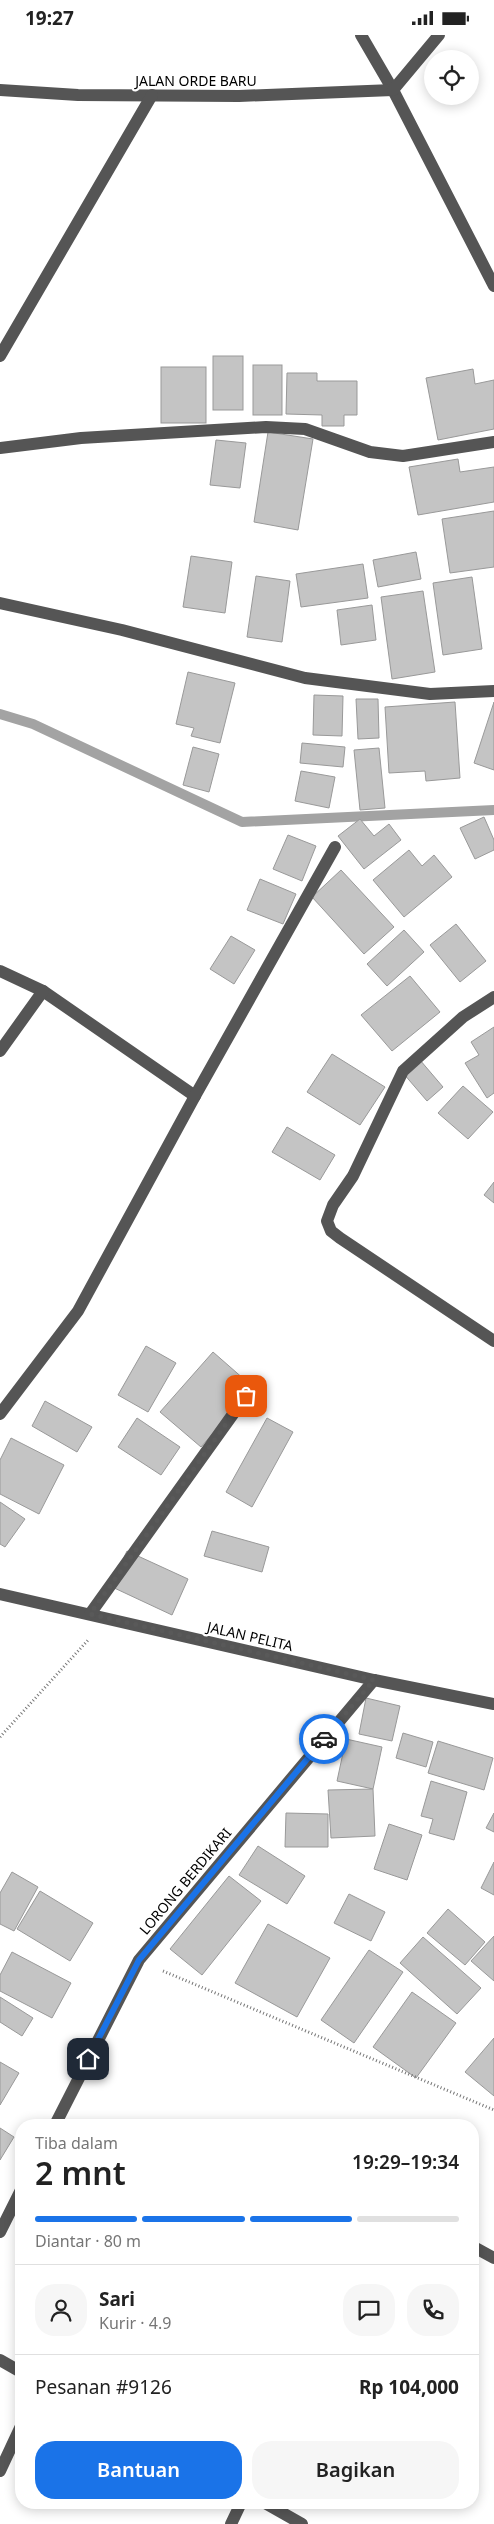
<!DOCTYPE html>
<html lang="id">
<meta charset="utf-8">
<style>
body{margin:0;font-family:"Noto Sans",sans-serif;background:#f6f6f6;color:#222;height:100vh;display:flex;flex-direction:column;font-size:19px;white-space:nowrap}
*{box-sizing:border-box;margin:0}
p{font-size:16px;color:#767676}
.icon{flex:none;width:28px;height:28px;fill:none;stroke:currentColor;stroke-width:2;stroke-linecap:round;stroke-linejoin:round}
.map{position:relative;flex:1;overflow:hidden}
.sheet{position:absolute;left:15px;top:2084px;width:464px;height:390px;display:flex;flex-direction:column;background:#fff;border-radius:20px;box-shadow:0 2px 12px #0003}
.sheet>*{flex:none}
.tools{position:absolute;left:424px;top:15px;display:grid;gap:10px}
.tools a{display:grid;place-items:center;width:55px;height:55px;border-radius:50%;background:#fff;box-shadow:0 2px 12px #0003;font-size:25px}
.pin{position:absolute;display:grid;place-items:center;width:42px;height:42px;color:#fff;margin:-21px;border-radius:10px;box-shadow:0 2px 8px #0006}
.courier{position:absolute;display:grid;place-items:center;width:50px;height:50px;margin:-25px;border:4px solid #1a73e8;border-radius:50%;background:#fff;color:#222;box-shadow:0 1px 6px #0007}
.overview em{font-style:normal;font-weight:600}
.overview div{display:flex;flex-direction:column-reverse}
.overview{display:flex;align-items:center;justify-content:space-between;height:85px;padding:0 20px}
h1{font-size:32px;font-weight:600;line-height:38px}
.bar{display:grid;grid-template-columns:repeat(4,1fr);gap:8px 5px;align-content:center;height:60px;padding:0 20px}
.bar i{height:6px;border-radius:4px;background:#e0e0e0}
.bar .selected{background:#1a73e8}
.bar p{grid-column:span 4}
.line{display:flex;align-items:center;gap:12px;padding:0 20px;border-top:1px solid #e0e0e0}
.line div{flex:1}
.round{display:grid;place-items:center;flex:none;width:52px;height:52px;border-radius:20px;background:#f6f6f6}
.primary-button{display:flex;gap:10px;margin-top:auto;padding:10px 20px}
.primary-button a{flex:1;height:58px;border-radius:20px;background:#1a73e8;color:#fff;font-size:20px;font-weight:600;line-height:58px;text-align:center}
.primary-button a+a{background:#f6f6f6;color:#222}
.status{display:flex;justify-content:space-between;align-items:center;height:35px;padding:0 25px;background:#fff;direction:ltr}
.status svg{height:14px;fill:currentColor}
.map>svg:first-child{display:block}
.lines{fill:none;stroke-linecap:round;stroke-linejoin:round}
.stream{stroke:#a3a3a3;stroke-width:10}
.building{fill:#c4c4c4;stroke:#999}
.path{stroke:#777;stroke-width:3;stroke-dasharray:1 2.5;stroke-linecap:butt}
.minor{stroke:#555;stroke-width:12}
.done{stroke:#595959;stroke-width:5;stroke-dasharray:0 9}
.route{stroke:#1a73e8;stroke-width:6}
.labels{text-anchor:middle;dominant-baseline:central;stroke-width:4.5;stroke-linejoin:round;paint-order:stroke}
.street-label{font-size:14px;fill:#000;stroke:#fff}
</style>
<div class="status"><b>19:27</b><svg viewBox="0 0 49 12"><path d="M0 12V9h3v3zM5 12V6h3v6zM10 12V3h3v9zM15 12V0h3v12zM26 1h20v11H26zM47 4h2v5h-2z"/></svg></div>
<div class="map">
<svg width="494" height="2489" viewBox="0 0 494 2489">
<rect width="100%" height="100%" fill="#fff"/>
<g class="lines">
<path class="stream" d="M0,679l33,10 209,98 252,-12"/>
</g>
<g class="building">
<rect x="213" y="321" width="30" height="54"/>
<rect x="253" y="330" width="29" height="50"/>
<rect x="161" y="332" width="45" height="56"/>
<path d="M473,334l2,15 19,-4v49l-56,11 -12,-62z"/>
<path d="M287,338h30v8h40v34h-13v11h-22v-11l-36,-1z"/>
<path d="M268,397l45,7 -15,91 -44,-8z"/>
<path d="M216,405l30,3 -6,45 -30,-3z"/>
<path d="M458,424l2,13 34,-5v35l-76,13 -9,-48z"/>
<path d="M494,476v56l-44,6 -8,-54z"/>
<path d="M416,517l5,27 -43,8 -5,-27z"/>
<path d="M191,521l41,6 -7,51 -42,-6z"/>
<path d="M363,529l5,34 -67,9 -5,-33z"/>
<path d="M256,541l34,5 -8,61 -35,-5z"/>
<path d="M472,542l10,72 -39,6 -10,-72z"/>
<path d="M423,556l12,81 -43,7 -11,-82z"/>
<path d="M372,570l4,35 -35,5 -4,-35z"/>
<path d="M188,637l47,11 -15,60 -29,-7 3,-8 -18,-4z"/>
<path d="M314,660l29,1 -1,40 -29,-1z"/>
<path d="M356,664h22l1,39 -21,1z"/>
<path d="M455,667l5,76 -34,3 -1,-10 -36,2 -4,-66z"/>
<path d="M494,667v68l-20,-7z"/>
<path d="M302,708l43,4 -2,20 -43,-4z"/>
<path d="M193,712l26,7 -10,38 -26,-7z"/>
<path d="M379,713l6,60 -25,2 -6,-60z"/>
<path d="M301,736l34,6 -6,31 -34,-7z"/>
<path d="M484,782l10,23v10l-19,9 -15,-31z"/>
<path d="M360,784l14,17 15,-12 12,16 -37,29 -26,-33z"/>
<path d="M288,800l28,11 -14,35 -29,-12z"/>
<path d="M409,815l13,16 12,-11 18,22 -48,40 -31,-37z"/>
<path d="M341,835l53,57 -30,27 -52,-57z"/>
<path d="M260,844l36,15 -13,30 -36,-14z"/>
<path d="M456,889l30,37 -26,21 -30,-37z"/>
<path d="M404,895l20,22 -37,34 -20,-22z"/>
<path d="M231,901l24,14 -21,34 -24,-15z"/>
<path d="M410,941l30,36 -48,39 -31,-36z"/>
<path d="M494,992v66l-7,5 -22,-35 14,-8 -8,-13z"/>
<path d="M332,1019l53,33 -25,38 -53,-33z"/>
<path d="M420,1025l23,27 -16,14 -24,-28z"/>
<path d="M463,1051l30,26 -25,27 -30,-26z"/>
<path d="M287,1092l48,28 -15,25 -48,-28z"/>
<path d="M494,1147v21l-10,-8z"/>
<path d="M146,1311l30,17 -28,49 -30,-17z"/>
<path d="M213,1317l40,35 -52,60 -41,-35z"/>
<path d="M45,1366l47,26 -15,25 -45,-26z"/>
<path d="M137,1383l43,29 -19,28 -43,-28z"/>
<path d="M267,1383l26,14 -41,75 -26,-15z"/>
<path d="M11,1403l53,27 -25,49 -39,-20v-34z"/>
<path d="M0,1467l25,17 -20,28 -5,-3z"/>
<path d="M212,1496l57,16 -7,25 -58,-16z"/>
<path d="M127,1516l61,28 -16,36 -62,-29z"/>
<path d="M366,1663l34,8 -8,35 -33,-7z"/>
<path d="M403,1698l30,9 -7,25 -30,-9z"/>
<path d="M346,1704l36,8 -9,42 -36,-8z"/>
<path d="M438,1706l55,17 -9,32 -56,-17z"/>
<path d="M431,1746l36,11 -13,48 -25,-7 4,-14 -12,-3z"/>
<path d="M373,1754l2,47 -44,2 -3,-48z"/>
<path d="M286,1778l42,1v33h-43z"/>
<path d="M494,1778v19l-8,-4z"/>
<path d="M389,1789l33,11 -15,45 -33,-11z"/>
<path d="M258,1811l47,30 -18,28 -48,-29z"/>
<path d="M494,1827v33l-13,-7z"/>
<path d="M12,1837l26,15 -24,44 -14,-7v-31z"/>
<path d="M229,1841l32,25 -59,74 -32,-26z"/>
<path d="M40,1856l53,32 -23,38 -53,-32z"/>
<path d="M349,1859l36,18 -14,29 -37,-18z"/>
<path d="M448,1874l37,33 -20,23 -38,-32z"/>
<path d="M268,1889l62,34 -33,59 -62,-34z"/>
<path d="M494,1901v45l-23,-20z"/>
<path d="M423,1902l58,51 -24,26 -57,-51z"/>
<path d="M369,1915l34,22 -49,71 -33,-23z"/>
<path d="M12,1917l59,31 -19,35 -52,-27v-16z"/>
<path d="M412,1957l44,31 -40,55 -43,-31z"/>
<path d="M0,1962l33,21 -11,18 -22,-14z"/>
<path d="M494,2003v58l-29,-24z"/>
<path d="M0,2027l19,11 -19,32z"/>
<path d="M0,2093l14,9 -14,23z"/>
</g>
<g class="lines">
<g class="path">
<path d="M0,1702l89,-98"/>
<path d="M163,1936l331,139"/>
</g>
<g class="minor">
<path d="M361,0l32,55 101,196"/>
<path d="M0,55l78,5 161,1 154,-6"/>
<path d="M393,55l46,-55"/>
<path d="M0,321l152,-261"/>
<path d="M0,413l81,-10 185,-11 39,2 65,23 33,4 91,-14"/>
<path d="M0,568l122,27 183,48 125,16 64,-3"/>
<path d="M0,936l43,20 152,105"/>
<path d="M494,962l-31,20 -60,54 -50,105 -20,29 -6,16 4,10 9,7 154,103"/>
<path d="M0,1016l43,-60"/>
<path d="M0,1379l78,-103 117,-215 140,-249"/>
<path d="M0,1559l374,86 120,24"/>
<path d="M90,1579l156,-218"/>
<path d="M55,2090l84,-165 235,-280"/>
<path d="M0,2197l21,-42"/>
<path d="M472,2211l22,12"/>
<path d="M0,2325l21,12"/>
<path d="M0,2436l21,-45"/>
<path d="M265,2468l37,21"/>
<path d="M231,2489l10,-21"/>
</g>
</g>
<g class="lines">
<path class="done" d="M246,1361l-156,218 284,66 -50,59"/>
<path class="route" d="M88,2024l51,-99 185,-221"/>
</g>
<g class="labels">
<g class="street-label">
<text x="196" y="45">JALAN ORDE BARU</text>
<text transform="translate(250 1601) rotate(13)">JALAN PELITA</text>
<text transform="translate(185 1846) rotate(-50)">LORONG BERDIKARI</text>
</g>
</g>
</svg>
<div class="tools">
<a><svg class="icon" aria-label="locate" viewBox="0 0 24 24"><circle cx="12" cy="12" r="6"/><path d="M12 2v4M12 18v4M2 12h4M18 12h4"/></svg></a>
</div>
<div class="pin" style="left:246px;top:1361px;background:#ea580c"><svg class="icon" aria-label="bag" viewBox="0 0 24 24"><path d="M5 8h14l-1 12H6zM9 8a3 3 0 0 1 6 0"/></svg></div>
<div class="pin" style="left:88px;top:2024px;background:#1f2937"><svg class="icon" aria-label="home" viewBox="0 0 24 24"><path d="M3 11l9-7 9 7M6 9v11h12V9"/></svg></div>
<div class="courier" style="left:324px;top:1704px"><svg class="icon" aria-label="car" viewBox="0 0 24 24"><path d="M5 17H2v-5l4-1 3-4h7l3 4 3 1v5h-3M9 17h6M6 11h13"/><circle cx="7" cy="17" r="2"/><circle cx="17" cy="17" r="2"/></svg></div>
<section class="sheet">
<div class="overview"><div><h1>2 mnt</h1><p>Tiba dalam</p></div><em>19:29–19:34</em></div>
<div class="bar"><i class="selected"></i><i class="selected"></i><i class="selected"></i><i></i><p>Diantar · 80 m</p></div>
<div class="line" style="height:90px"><a class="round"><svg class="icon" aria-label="person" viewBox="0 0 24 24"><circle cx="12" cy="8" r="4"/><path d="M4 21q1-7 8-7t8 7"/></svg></a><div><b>Sari</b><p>Kurir · 4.9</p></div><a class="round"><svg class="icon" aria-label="chat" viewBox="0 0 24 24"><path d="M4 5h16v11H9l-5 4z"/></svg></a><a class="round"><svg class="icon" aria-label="phone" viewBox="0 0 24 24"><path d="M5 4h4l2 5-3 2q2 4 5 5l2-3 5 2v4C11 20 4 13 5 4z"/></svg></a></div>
<div class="line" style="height:65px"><div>Pesanan #9126</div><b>Rp 104,000</b></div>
<div class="primary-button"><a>Bantuan</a><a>Bagikan</a></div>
</section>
</div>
